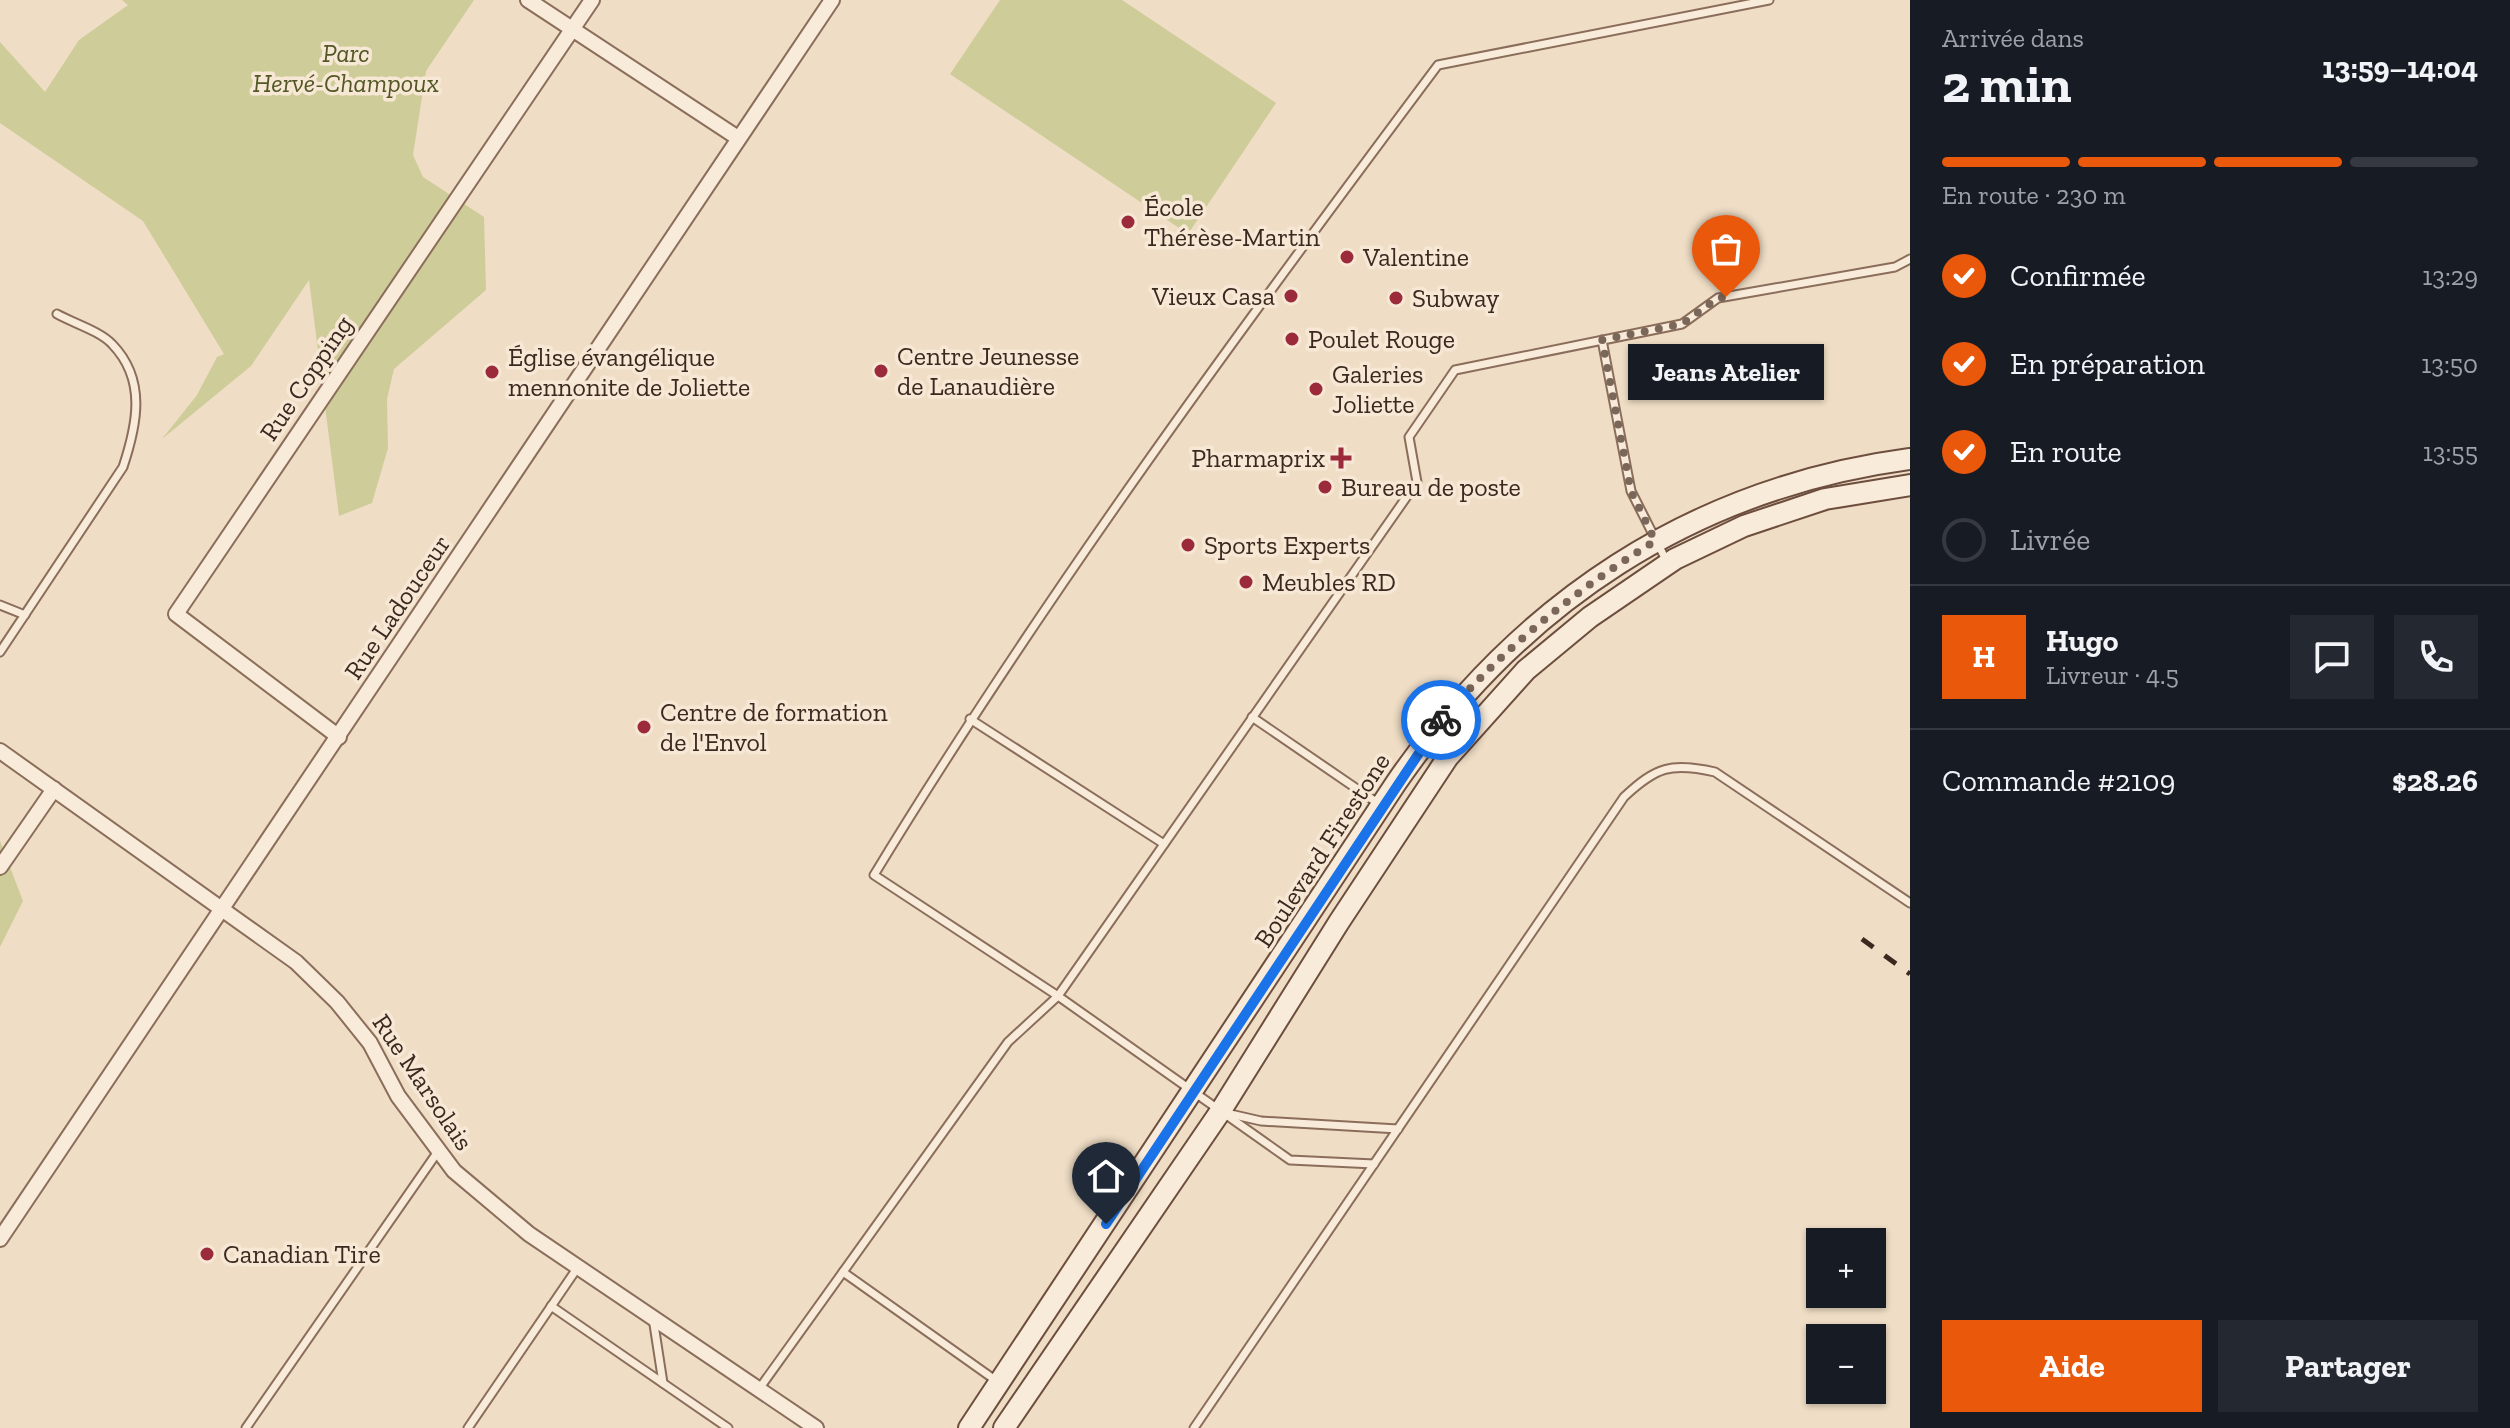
<!DOCTYPE html>
<html lang="fr">
<meta charset="utf-8">
<style>
body{margin:0;font-family:"Zilla Slab",serif;background:#242831;color:#f1f3f6;height:100vh;display:flex;flex-direction:column;font-size:30px;white-space:nowrap}
*{box-sizing:border-box;margin:0}
p{font-size:26px;color:#9ea1a6}
.icon{flex:none;width:44px;height:44px;fill:none;stroke:currentColor;stroke-width:2;stroke-linecap:round;stroke-linejoin:round}
.map{position:relative;flex:1;overflow:hidden}
.details{display:flex;flex-direction:column;background:#171b24;width:600px}
.details>*{flex:none}
.controls{position:absolute;left:1806px;top:1228px;display:grid;gap:16px}
.controls a{display:grid;place-items:center;width:80px;height:80px;border-radius:0px;background:#171b24;box-shadow:0 2px 6px #0004;font-size:40px}
.pin{position:absolute;display:grid;place-items:center;width:68px;height:68px;color:#fff;margin:-82px -34px;border-radius:50% 50% 50% 0;rotate:-45deg;box-shadow:0 0 8px #0007}
.pin .icon{rotate:45deg}
.courier{position:absolute;display:grid;place-items:center;width:80px;height:80px;margin:-40px;border:6px solid #1a73e8;border-radius:50%;background:#fff;color:#222;box-shadow:0 2px 10px #0007}
.bubble{position:absolute;height:56px;border-radius:0px;background:#171b24;box-shadow:0 2px 6px #0004;font-size:26px;font-weight:700;line-height:56px;text-align:center}
.head em{font-style:normal;font-weight:700}
.head div{display:flex;flex-direction:column-reverse}
.head{display:flex;align-items:center;justify-content:space-between;height:136px;padding:0 32px}
h1{font-size:52px;font-weight:700;line-height:60px}
.bar{display:grid;grid-template-columns:repeat(4,1fr);gap:12px 8px;align-content:center;height:96px;padding:0 32px}
.bar i{height:10px;border-radius:6px;background:#363941}
.bar .active{background:#ea580c}
.bar p{grid-column:span 4}
.line{display:flex;align-items:center;gap:20px;padding:0 32px;border-top:2px solid #363941}
.line div{flex:1}
.round{display:grid;place-items:center;flex:none;width:84px;height:84px;border-radius:0px;background:#242831}
ol{padding:0 32px;list-style:none}
li{display:flex;align-items:center;gap:24px;height:88px}
li p{margin-inline-start:auto}
li .icon{padding:8px;border-radius:50%;background:#ea580c;color:#fff;stroke-width:4}
li:last-child{color:#9ea1a6}
li i{width:44px;height:44px;border:4px solid #363941;border-radius:50%}
.button{display:flex;gap:16px;margin-top:auto;padding:16px 32px}
.button a{flex:1;height:92px;border-radius:0px;background:#ea580c;color:#fff;font-size:32px;font-weight:700;line-height:92px;text-align:center}
.button a+a{background:#242831;color:#f1f3f6}
main{display:flex;flex:1;min-height:0}
.map>svg:first-child{display:block}
.green{fill:#cecc99}
.lines{fill:none;stroke-linecap:round;stroke-linejoin:round}
.lane-casing{stroke:#8b6d5b;stroke-width:11}
.street-casing{stroke:#8b6d5b;stroke-width:18}
.secondary-casing{stroke:#6d4e3e;stroke-width:24}
.lane{stroke:#f9ebd9;stroke-width:7}
.street{stroke:#f9ebd9;stroke-width:14}
.secondary{stroke:#f9ebd9;stroke-width:20}
.rail{stroke:#3b281f;stroke-width:5;stroke-dasharray:14 14;stroke-linecap:butt}
.done{stroke:#7a6759;stroke-width:8;stroke-dasharray:0 14.4}
.route{stroke:#1a73e8;stroke-width:10}
.poi-dot{fill:#9b2a3b;stroke:#f6e8d5;stroke-width:3}
.labels{text-anchor:middle;dominant-baseline:central;stroke-width:7;stroke-linejoin:round;paint-order:stroke}
.park-label{font-size:26px;font-style:italic;fill:#525725;stroke:#f6e8d5}
.poi-label{font-size:26px;fill:#3b281f;stroke:#f6e8d5;text-anchor:start}
.street-label{font-size:26px;fill:#3b281f;stroke:#f6e8d5}
</style>
<main>
<div class="map">
<svg width="1910" height="1428" viewBox="0 0 1910 1428">
<rect width="100%" height="100%" fill="#efddc5"/>
<g class="green">
<path d="M122,0h352l-48,71 -13,84 10,22 61,40 2,73 -92,79 -7,30 1,49 -16,55 -33,13 -30,-236 -58,86 -89,73 35,-44 20,-38 7,-3 -81,-133 -143,-98v-81l45,50 34,-52 49,-35z"/>
<path d="M1000,0h122l154,103 -88,131 -238,-160z"/>
<path d="M0,841l23,60 -23,46z"/>
</g>
<g class="lines">
<defs>
<g id="lane">
<path d="M1602,340l29,151 36,71"/>
<path d="M0,605l25,10"/>
<path d="M0,652l123,-185c14,-42 24,-87 -11,-123 -12,-13 -39,-21 -55,-30"/>
<path d="M1252,717l127,87"/>
<path d="M970,719l194,125"/>
<path d="M1226,1113l35,8 137,8"/>
<path d="M1374,1164l-84,-4 -232,-164 -184,-121c171,-281 367,-547 564,-810l331,-65"/>
<path d="M843,1272l155,110"/>
<path d="M551,1306l177,122"/>
<path d="M653,1318l10,65"/>
<path d="M759,1389l249,-347 50,-46 359,-514 -8,-45 46,-67 227,-46 36,-26 177,-31 15,-8"/>
<path d="M246,1428l193,-278"/>
<path d="M468,1428l110,-161"/>
<path d="M1194,1428l430,-631c32,-30 47,-35 91,-25l195,131"/>
</g>
<g id="street">
<path d="M528,0l210,138"/>
<path d="M339,737l-163,-123 416,-614"/>
<path d="M0,751l296,211 41,40 33,41 28,53 56,75 75,63 287,194"/>
<path d="M0,867l54,-78"/>
<path d="M0,1239l832,-1239"/>
</g>
<g id="secondary">
<path d="M969,1428l427,-645c124,-180 296,-295 514,-324"/>
<path d="M1004,1428l216,-316 119,-190 109,-165 78,-87 64,-53 85,-58 69,-33 81,-27 85,-14"/>
</g>
</defs>
<use href="#lane" class="lane-casing"/>
<use href="#street" class="street-casing"/>
<use href="#secondary" class="secondary-casing"/>
<use href="#lane" class="lane"/>
<use href="#street" class="street"/>
<use href="#secondary" class="secondary"/>
<path class="rail" d="M1862,939l48,35"/>
</g>
<g class="lines">
<path class="done" d="M1441,720c62,-71 133,-129 214,-179l-24,-50 -29,-151 80,-16 36,-26 8,-1"/>
<path class="route" d="M1106,1224l335,-504"/>
</g>
<g class="poi-dot">
<circle cx="1128" cy="222" r="8"/>
<circle cx="1347" cy="257" r="8"/>
<circle cx="1291" cy="296" r="8"/>
<circle cx="1396" cy="298" r="8"/>
<circle cx="1292" cy="339" r="8"/>
<circle cx="881" cy="371" r="8"/>
<circle cx="492" cy="372" r="8"/>
<circle cx="1316" cy="389" r="8"/>
<path d="M1337 446h8v8h8v8h-8v8h-8v-8h-8v-8h8z"/>
<circle cx="1325" cy="487" r="8"/>
<circle cx="1188" cy="545" r="8"/>
<circle cx="1246" cy="582" r="8"/>
<circle cx="644" cy="727" r="8"/>
<circle cx="207" cy="1254" r="8"/>
</g>
<g class="labels">
<g class="park-label">
<text x="346" y="53">Parc<tspan x="346" dy="30">Hervé-Champoux</tspan></text>
</g>
<g class="poi-label">
<text x="1144" y="207">École<tspan x="1144" dy="30">Thérèse-Martin</tspan></text>
<text x="1363" y="257">Valentine</text>
<text x="1275" y="296" text-anchor="end">Vieux Casa</text>
<text x="1412" y="298">Subway</text>
<text x="1308" y="339">Poulet Rouge</text>
<text x="897" y="356">Centre Jeunesse<tspan x="897" dy="30">de Lanaudière</tspan></text>
<text x="508" y="357">Église évangélique<tspan x="508" dy="30">mennonite de Joliette</tspan></text>
<text x="1332" y="374">Galeries<tspan x="1332" dy="30">Joliette</tspan></text>
<text x="1325" y="458" text-anchor="end">Pharmaprix</text>
<text x="1341" y="487">Bureau de poste</text>
<text x="1204" y="545">Sports Experts</text>
<text x="1262" y="582">Meubles RD</text>
<text x="660" y="712">Centre de formation<tspan x="660" dy="30">de l'Envol</tspan></text>
<text x="223" y="1254">Canadian Tire</text>
</g>
<g class="street-label">
<text transform="translate(306 378) rotate(-56)">Rue Copping</text>
<text transform="translate(397 607) rotate(-56)">Rue Ladouceur</text>
<text transform="translate(1322 850) rotate(-57)">Boulevard Firestone</text>
<text transform="translate(423 1082) rotate(56)">Rue Marsolais</text>
</g>
</g>
</svg>
<div class="controls">
<a>+</a>
<a>−</a>
</div>
<div class="pin" style="left:1726px;top:297px;background:#ea580c"><svg class="icon" aria-label="bag" viewBox="0 0 24 24"><path d="M5 8h14l-1 12H6zM9 8a3 3 0 0 1 6 0"/></svg></div>
<div class="pin" style="left:1106px;top:1224px;background:#1f2937"><svg class="icon" aria-label="home" viewBox="0 0 24 24"><path d="M3 11l9-7 9 7M6 9v11h12V9"/></svg></div>
<div class="courier" style="left:1441px;top:720px"><svg class="icon" aria-label="bike" viewBox="0 0 24 24"><circle cx="6" cy="16" r="4"/><circle cx="18" cy="16" r="4"/><path d="M6 16l4-8h5l3 8M10 8l3 8H6M13 5h3"/></svg></div>
<div class="bubble" style="left:1628px;top:344px;width:196px">Jeans Atelier</div>
</div>
<section class="details">
<div class="head"><div><h1>2 min</h1><p>Arrivée dans</p></div><em>13:59–14:04</em></div>
<div class="bar"><i class="active"></i><i class="active"></i><i class="active"></i><i></i><p>En route · 230 m</p></div>
<ol>
<li><svg class="icon" aria-label="check" viewBox="0 0 24 24"><path d="M5 12l5 5 9-10"/></svg>Confirmée<p>13:29</p></li>
<li><svg class="icon" aria-label="check" viewBox="0 0 24 24"><path d="M5 12l5 5 9-10"/></svg>En préparation<p>13:50</p></li>
<li><svg class="icon" aria-label="check" viewBox="0 0 24 24"><path d="M5 12l5 5 9-10"/></svg>En route<p>13:55</p></li>
<li><i></i>Livrée</li>
</ol>
<div class="line" style="height:144px"><b class="round" style="background:#ea580c;color:#fff">H</b><div><b>Hugo</b><p>Livreur · 4.5</p></div><a class="round"><svg class="icon" aria-label="chat" viewBox="0 0 24 24"><path d="M4 5h16v11H9l-5 4z"/></svg></a><a class="round"><svg class="icon" aria-label="phone" viewBox="0 0 24 24"><path d="M5 4h4l2 5-3 2q2 4 5 5l2-3 5 2v4C11 20 4 13 5 4z"/></svg></a></div>
<div class="line" style="height:104px"><div>Commande #2109</div><b>$28.26</b></div>
<div class="button"><a>Aide</a><a>Partager</a></div>
</section>
</main>
